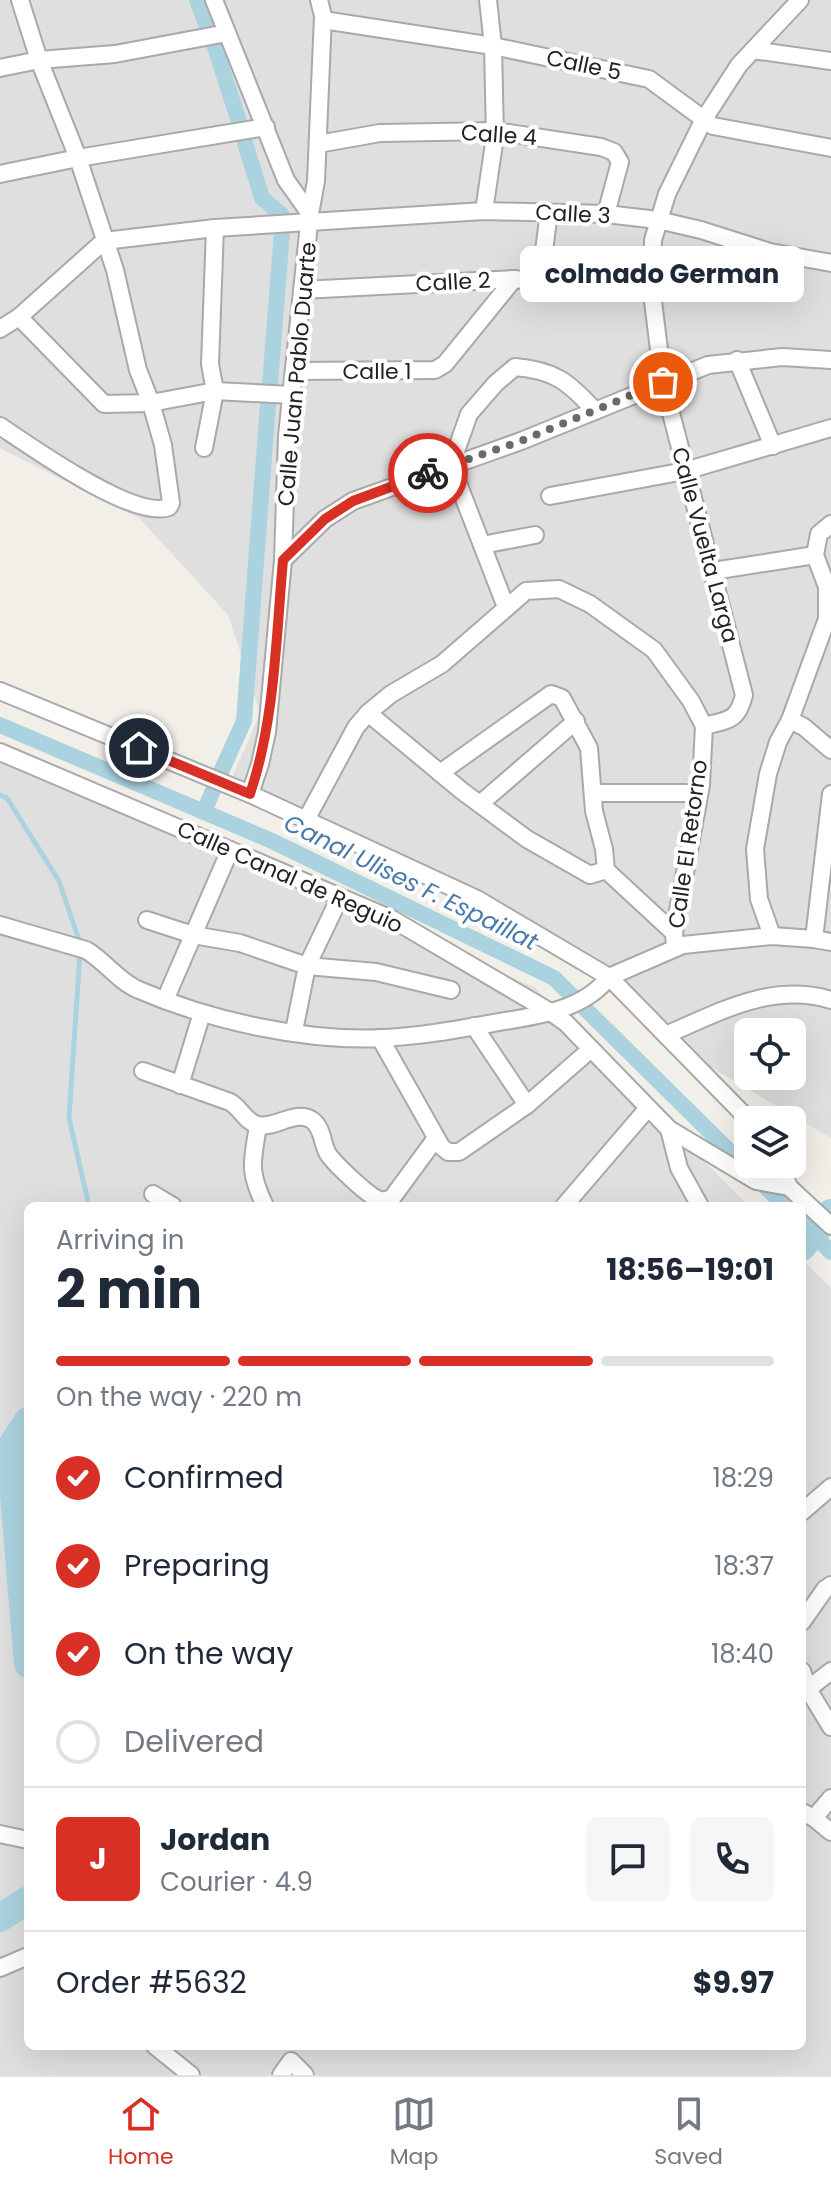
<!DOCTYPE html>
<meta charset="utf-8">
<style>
body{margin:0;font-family:Poppins,sans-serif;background:#f6f6f7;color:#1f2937;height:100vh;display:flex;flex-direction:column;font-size:30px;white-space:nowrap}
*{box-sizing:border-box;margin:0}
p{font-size:26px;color:#747a83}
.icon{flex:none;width:44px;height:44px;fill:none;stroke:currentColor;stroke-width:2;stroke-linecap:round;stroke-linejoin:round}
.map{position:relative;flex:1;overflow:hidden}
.panel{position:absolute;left:24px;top:1202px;width:782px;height:848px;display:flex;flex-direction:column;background:#fff;border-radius:12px;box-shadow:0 8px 32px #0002}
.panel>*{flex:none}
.tools{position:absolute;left:734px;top:1018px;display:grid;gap:16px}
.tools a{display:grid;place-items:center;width:72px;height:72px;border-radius:12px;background:#fff;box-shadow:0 8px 32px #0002;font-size:40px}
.pin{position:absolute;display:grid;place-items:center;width:68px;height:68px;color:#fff;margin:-34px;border:4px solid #fff;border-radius:50%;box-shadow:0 2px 8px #0007}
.courier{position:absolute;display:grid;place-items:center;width:80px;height:80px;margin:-40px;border:6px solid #d93025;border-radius:50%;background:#fff;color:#222;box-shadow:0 2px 10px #0007}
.bubble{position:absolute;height:56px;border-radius:12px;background:#fff;box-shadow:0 8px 32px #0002;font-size:26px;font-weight:700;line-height:56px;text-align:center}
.summary em{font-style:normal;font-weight:700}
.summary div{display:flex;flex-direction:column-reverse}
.summary{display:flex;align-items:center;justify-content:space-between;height:136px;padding:0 32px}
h1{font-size:52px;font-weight:700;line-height:60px}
.bar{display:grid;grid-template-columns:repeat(4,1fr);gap:12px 8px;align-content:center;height:96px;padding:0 32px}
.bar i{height:10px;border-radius:6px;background:#e0e1e3}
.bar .on{background:#d93025}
.bar p{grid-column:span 4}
.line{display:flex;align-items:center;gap:20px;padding:0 32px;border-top:2px solid #e0e1e3}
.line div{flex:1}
.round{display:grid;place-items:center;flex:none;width:84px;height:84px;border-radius:12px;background:#f6f6f7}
ol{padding:0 32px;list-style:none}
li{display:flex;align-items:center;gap:24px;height:88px}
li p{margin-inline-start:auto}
li .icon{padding:8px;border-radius:50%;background:#d93025;color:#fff;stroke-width:4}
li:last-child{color:#747a83}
li i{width:44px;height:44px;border:4px solid #e0e1e3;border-radius:50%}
.dock{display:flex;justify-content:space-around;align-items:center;height:112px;border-top:2px solid #e0e1e3;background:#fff;font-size:22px;color:#747a83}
.dock a{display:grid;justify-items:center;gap:4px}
.dock .on{color:#d93025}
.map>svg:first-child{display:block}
.residential{fill:#e0dfdf;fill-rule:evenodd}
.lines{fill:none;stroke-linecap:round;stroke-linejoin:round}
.stream{stroke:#aad3df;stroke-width:5}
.canal{stroke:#aad3df;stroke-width:16}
.river{stroke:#aad3df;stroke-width:28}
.minor-casing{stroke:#a9a9a9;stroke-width:20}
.minor{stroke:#fff;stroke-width:16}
.done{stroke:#6b6a68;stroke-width:8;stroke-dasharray:0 14.4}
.route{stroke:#d93025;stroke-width:10}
.labels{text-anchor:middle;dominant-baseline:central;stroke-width:8;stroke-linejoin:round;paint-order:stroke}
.street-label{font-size:22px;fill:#222;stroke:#fff}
.water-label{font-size:24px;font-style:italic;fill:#4a7aab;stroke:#fff}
</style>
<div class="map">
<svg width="831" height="2075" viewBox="0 0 831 2075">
<rect width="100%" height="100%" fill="#f2efe9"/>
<g class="residential">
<path d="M0,0h831v1138l-170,-100 -71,-66 -99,-74 -258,-122 27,-63 -32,-98 -88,-96 -140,-71zM748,1032h44v44h-44z"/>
<path d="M0,759l536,229 55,61 158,157h-721v840h774v-787l29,29v787h-831z"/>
</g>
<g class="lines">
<g class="stream">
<path d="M0,795l7,3 52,83 21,62"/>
<path d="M80,953l-11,165 20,88"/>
</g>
<g class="canal">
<path d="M197,0l10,26"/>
<path d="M213,41l27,84"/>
<path d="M245,143l17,55 20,17"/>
<path d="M270,385l12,-154"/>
<path d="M0,725l272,116 282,137 231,228"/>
<path d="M220,774l24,-53 24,-317"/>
<path d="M204,812l10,-24"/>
<path d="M802,1223l29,29"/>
</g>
<g class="river">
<path d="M802,1247l29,-34"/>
<path d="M28,1421l-18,27 18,216"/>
<path d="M0,1918l28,-18"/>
</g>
<defs>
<g id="minor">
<path d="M214,0l72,180 24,34"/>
<path d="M323,20l170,26 156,33 64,47 118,22"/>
<path d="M753,50l78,11"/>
<path d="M0,68l39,-8 76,-6 112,-21"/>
<path d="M318,144l62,-11 115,-2 106,16 13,5 6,10 -14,52"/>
<path d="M0,174l78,-16 188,-31"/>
<path d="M484,211l11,-74 -2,-91 -5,-46"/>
<path d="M540,282l9,-70"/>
<path d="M302,290l212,-11 138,14"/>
<path d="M19,317l85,87 47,-1 64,-12 77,4"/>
<path d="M0,329l19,-12 85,-76 111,-13 269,-17 122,3 52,6 43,10 69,22 61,11"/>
<path d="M737,360l36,86"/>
<path d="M294,371l141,-1 10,-6 69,-85"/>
<path d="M0,426c30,20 135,95 169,81l2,-4 -8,-58 -12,-42 -13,-33 -23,-100 -37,-112 -39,-98 -19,-60"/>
<path d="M204,448l11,-57 -5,-27 5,-136"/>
<path d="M550,496l135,-25 146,-43"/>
<path d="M482,545l53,-10"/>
<path d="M283,560l42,-41 28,-18 168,-60 187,-76 74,-8 49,3"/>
<path d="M713,571l102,-16"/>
<path d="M506,607l-55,-142 18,-51 27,-31 19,-16c39,3 54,15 80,44"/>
<path d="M0,691l250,103 227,105 132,78 140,143"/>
<path d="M368,713l94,78 65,48 63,36 16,-5"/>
<path d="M790,720l14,7 27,23"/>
<path d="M704,726c24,-6 34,-5 40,-31l-81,-313 -11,-89 1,-53 14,-46 37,-75 35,-54 61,-65"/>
<path d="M0,752l392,167 160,94 14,10 103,106 87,52 33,6 42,39"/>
<path d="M440,773l111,-79 11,4 27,50 5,63 10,38 2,21 68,63"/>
<path d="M593,793h106"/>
<path d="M250,794l10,-30 7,-32 16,-172 4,-124 23,-222 6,-33 7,-165 -4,-16"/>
<path d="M481,803l95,-82"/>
<path d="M306,820l50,-93 12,-14 23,-19 51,-30 84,-73 33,-2 31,15 64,46 37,51 13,25 -3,59 -27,148 1,15"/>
<path d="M147,920l46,15 47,8 67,23 69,6 75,18"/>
<path d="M0,925l86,25c19,11 33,32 53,40 72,31 167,52 245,48 39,-2 76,-9 115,-16 38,-6 85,-12 110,-45l74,-32 89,-9 42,3 17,3"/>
<path d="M772,936l-13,-37 -4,-50 13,-75 10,-32 12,-22 37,-101v-32l-12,-32 4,-21 12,-10"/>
<path d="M814,939l17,-145"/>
<path d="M165,1000l65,-150"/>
<path d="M294,1031l13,-65 33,-69"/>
<path d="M666,1035c53,-23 106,-53 165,-35"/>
<path d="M380,1038l61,108 7,6h11l68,-47 -53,-79"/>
<path d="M143,1071l87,31c11,6 15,20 28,23 17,4 38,-16 54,-5 11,8 10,24 16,34 7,10 41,43 52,46 5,1 7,0 12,-2l44,-60"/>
<path d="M180,1085l22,-72"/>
<path d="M527,1105l64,-56"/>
<path d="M258,1126c-6,37 -10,44 7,80"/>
<path d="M669,1129l10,39 21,38"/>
<path d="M780,1164l9,23"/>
<path d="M153,1194l20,12"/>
<path d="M564,1206l84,-98"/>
<path d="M802,1512l29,-25"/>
<path d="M802,1622l23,-33 6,-4"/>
<path d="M802,1671l6,18 23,38"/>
<path d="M808,1689l23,-18"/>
<path d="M802,1812l12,6 17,14"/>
<path d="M814,1818l17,-20"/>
<path d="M0,1834l28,6"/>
<path d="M0,1968l28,-12"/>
<path d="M155,2046l36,29"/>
<path d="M281,2075l10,-14 14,14"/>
</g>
</defs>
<use href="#minor" class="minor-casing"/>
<use href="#minor" class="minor"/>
</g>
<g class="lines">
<path class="done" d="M428,473l93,-32 142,-59"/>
<path class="route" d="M139,748l111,46c25,-74 26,-156 33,-234l42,-41 28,-18 75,-28"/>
</g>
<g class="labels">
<g class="street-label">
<text transform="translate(584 65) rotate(12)">Calle 5</text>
<text transform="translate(499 135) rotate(4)">Calle 4</text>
<text transform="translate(573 214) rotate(3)">Calle 3</text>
<text transform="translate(453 282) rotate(-3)">Calle 2</text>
<text x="377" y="371">Calle 1</text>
<text transform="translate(297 374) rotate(-85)">Calle Juan Pablo Duarte</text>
<text transform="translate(705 545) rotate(75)">Calle Vuelta Larga</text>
<text transform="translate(688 844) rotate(-82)">Calle El Retorno</text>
<text transform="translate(290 877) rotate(24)">Calle Canal de Reguio</text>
</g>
<g class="water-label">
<text transform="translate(411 882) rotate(26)">Canal Ulises F. Espaillat</text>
</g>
</g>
</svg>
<div class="tools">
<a><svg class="icon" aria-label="locate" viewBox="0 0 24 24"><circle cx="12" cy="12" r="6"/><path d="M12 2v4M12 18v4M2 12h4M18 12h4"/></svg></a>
<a><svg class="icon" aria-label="layers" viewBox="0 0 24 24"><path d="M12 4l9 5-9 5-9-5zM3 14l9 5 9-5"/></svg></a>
</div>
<div class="pin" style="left:663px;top:382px;background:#ea580c"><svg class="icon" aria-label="bag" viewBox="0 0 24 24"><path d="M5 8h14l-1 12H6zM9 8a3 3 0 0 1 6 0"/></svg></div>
<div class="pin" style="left:139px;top:748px;background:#1f2937"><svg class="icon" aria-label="home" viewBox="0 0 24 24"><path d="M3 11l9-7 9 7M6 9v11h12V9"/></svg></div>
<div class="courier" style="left:428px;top:473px"><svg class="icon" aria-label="bike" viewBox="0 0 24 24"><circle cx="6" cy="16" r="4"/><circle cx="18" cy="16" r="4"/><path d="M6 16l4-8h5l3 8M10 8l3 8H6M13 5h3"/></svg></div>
<div class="bubble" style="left:520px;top:246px;width:284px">colmado German</div>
<section class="panel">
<div class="summary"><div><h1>2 min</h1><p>Arriving in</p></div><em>18:56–19:01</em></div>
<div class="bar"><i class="on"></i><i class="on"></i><i class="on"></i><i></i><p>On the way · 220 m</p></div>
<ol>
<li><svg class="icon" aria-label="check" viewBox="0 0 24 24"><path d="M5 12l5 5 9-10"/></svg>Confirmed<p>18:29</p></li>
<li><svg class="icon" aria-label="check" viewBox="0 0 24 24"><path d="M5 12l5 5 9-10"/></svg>Preparing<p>18:37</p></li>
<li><svg class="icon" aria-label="check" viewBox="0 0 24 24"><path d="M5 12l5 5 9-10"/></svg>On the way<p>18:40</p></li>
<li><i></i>Delivered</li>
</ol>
<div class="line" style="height:144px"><b class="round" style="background:#d93025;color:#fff">J</b><div><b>Jordan</b><p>Courier · 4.9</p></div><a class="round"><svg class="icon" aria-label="chat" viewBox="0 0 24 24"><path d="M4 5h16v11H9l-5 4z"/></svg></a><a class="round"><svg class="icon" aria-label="phone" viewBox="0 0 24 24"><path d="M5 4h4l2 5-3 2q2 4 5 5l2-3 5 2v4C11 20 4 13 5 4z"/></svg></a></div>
<div class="line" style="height:104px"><div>Order #5632</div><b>$9.97</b></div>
</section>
</div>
<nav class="dock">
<a class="on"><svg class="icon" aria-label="home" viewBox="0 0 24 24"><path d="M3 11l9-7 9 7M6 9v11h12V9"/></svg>Home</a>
<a><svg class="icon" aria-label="map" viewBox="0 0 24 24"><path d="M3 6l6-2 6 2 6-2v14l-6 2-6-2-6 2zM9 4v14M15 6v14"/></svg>Map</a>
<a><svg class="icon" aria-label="saved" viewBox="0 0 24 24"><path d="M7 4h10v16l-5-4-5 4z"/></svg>Saved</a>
</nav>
